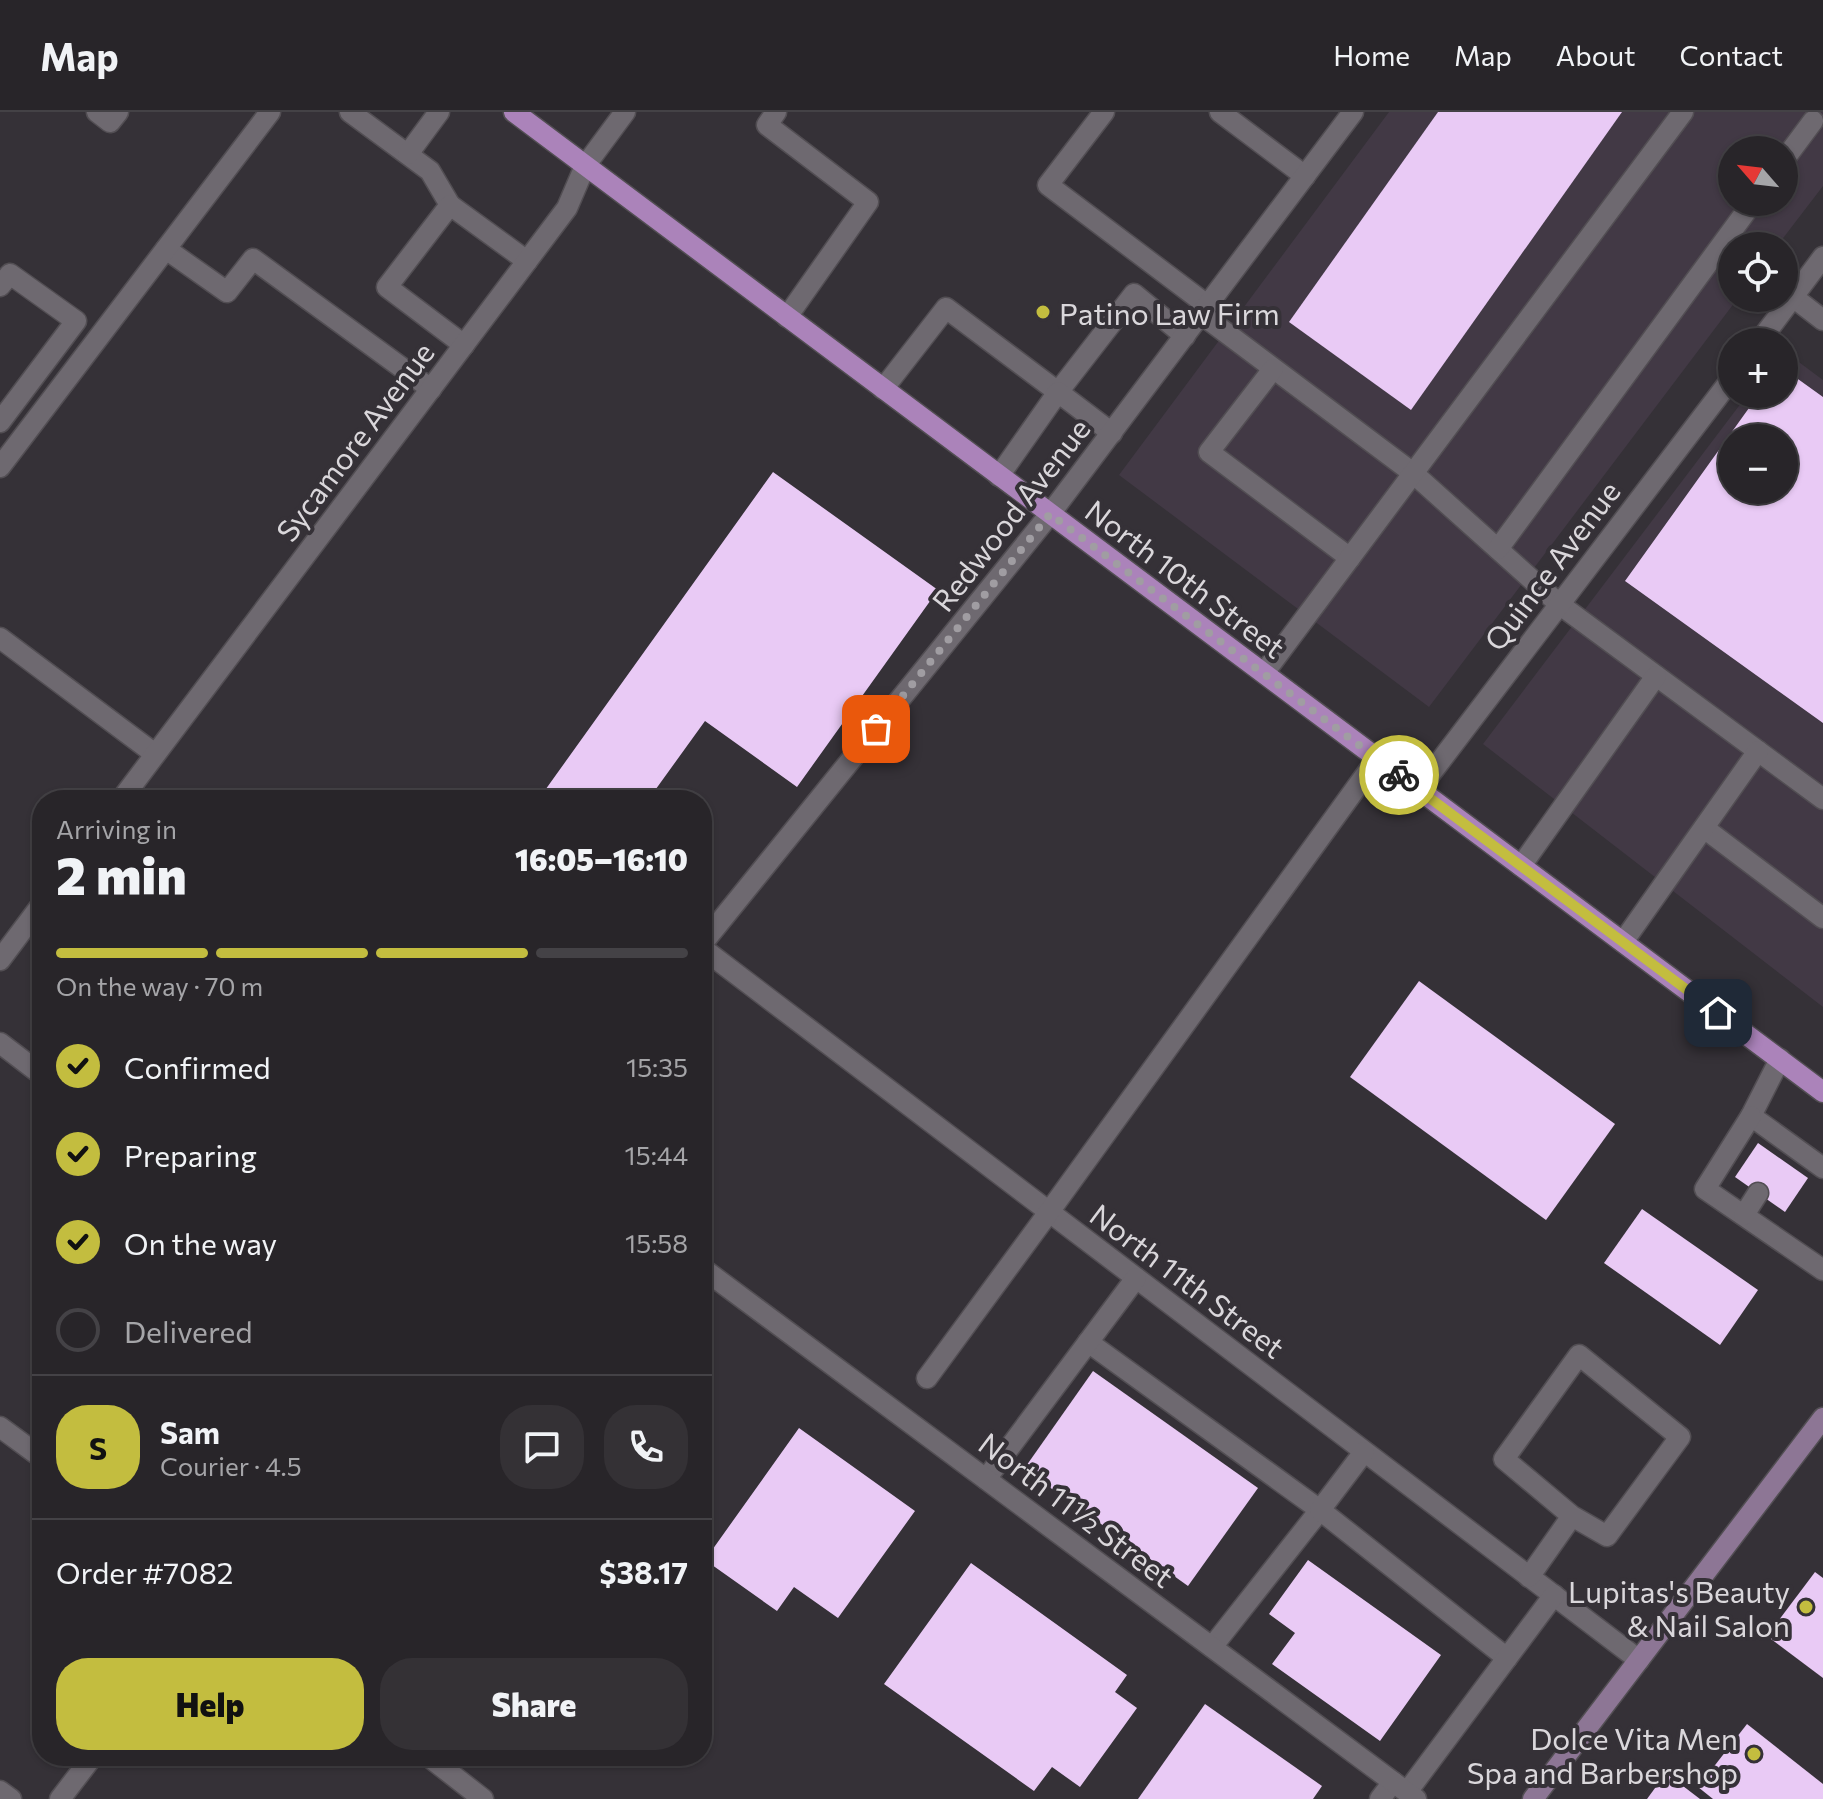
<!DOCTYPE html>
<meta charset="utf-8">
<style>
body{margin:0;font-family:Commissioner,sans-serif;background:#343135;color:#f1f3f6;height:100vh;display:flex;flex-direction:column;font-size:30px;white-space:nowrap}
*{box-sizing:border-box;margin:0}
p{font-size:26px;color:#a5a5a8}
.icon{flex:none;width:44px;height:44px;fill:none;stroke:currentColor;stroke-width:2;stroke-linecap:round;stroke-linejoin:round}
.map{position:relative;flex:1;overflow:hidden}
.drawer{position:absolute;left:32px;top:678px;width:680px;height:976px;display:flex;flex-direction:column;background:#282529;border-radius:32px;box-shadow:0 2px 6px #0004,0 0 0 2px #444246}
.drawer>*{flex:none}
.needle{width:52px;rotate:298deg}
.tools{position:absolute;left:1718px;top:24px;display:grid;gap:16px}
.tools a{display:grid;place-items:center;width:80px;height:80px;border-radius:50%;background:#282529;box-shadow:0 2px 6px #0004,0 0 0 2px #444246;font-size:40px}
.pin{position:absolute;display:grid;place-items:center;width:68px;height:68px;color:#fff;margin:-34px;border-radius:16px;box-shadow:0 4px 12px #0006}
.courier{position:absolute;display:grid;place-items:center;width:80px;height:80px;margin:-40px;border:6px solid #c3bd3f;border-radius:50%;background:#fff;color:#222;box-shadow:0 2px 10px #0007}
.headline em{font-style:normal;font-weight:800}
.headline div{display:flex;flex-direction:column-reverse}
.headline{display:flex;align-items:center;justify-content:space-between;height:136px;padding:0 24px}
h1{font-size:52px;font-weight:800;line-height:60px}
.bar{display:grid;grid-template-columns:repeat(4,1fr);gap:12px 8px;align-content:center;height:96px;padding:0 24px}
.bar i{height:10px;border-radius:6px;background:#444246}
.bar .selected{background:#c3bd3f}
.bar p{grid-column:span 4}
.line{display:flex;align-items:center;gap:20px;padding:0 24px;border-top:2px solid #444246}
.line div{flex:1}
.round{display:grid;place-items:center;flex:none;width:84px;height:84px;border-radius:32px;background:#343135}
ol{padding:0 24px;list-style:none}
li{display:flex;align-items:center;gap:24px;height:88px}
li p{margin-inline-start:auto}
li .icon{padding:8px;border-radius:50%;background:#c3bd3f;color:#111;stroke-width:4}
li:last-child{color:#a5a5a8}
li i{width:44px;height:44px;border:4px solid #444246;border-radius:50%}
.button{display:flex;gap:16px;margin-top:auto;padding:16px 24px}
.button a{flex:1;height:92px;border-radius:32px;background:#c3bd3f;color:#111;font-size:32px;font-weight:800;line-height:92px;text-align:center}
.button a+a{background:#343135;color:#f1f3f6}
header{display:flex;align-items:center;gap:48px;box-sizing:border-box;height:112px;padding:0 40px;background:#282529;border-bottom:2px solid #444246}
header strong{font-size:38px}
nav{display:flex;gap:44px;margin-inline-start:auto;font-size:28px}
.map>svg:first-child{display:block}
.built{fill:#423945;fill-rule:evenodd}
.building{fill:#e9caf5;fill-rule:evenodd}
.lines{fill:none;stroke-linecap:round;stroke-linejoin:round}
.lane-casing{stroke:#524e53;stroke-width:23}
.street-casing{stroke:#524e53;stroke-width:23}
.secondary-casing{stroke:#524e53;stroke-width:23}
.primary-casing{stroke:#524e53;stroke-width:23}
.lane{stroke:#6e6970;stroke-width:20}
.street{stroke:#6e6970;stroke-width:20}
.secondary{stroke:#8d7695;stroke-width:20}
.primary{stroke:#ab83ba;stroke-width:20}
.done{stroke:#a09da2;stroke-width:8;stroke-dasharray:0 14.4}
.route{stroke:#c3bd3f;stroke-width:10}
.poi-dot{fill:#c3bd3f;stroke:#353137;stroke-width:3}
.labels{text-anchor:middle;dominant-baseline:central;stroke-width:8;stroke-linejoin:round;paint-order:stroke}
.poi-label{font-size:30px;fill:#dad7db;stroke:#353137;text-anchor:end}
.street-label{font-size:30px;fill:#dad7db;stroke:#353137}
</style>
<header>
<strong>Map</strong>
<nav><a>Home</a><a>Map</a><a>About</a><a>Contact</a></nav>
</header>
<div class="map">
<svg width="1823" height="1687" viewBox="0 0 1823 1687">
<rect width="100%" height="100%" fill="#353137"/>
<g class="built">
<path d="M1389,0h434v74l-46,60h-45v52h6l-309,409 -310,-232zM1732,38h52v52h-52z"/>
<path d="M1784,239l39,29v627l-340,-263 265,-350h36zM1732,326h52v52h-52z"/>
</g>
<g class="building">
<path d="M1438,0h184l-211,298 -122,-88z"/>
<path d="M1784,257l39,28v326l-198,-142 134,-187h25zM1732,326h52v52h-52z"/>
<path d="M773,360l165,118 -141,197 -92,-66 -57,79h-110z"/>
<path d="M1419,869l196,143 -69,96 -196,-143z"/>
<path d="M1758,1031l50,35 -23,34 -50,-35z"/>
<path d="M1642,1097l116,81 -38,55 -116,-82z"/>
<path d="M1093,1259l165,117 -70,98 -164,-117z"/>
<path d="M799,1316l116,83 -77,107 -44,-31 -17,24 -72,-51z"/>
<path d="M1308,1448l133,95 -61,86 -108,-77 23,-31 -26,-19z"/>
<path d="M971,1451l156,112 -12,17 22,16 -57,79 -28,-20 -18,24 -150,-107z"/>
<path d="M1815,1460l8,6v100l-56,-42z"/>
<path d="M1205,1592l117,82 -9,13h-175z"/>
<path d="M1747,1612l76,60v15h-110l-15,-12z"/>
<path d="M1666,1661l34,26h-53z"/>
</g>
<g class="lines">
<defs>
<g id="lane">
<path d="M97,0l13,10 8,-10"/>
<path d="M350,0l80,59 20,34"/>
<path d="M776,0l-9,13 101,77 -81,115"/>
<path d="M1104,0l-56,73 159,120"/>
<path d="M1220,0l85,64"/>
<path d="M408,42l31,-42"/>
<path d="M1784,48l29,-39"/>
<path d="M166,137l61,43 26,-33 178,130"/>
<path d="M0,174l10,-12 66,47 -76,101"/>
<path d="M1201,202l212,159 146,131 264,195"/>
<path d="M464,233l-77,-58 63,-82 77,56"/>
<path d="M1273,257l-64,83 141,106"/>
<path d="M883,277l63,-81 112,84 76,-98 51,42"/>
<path d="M0,355l270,-355"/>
<path d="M999,364l59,-84 54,41"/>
<path d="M1498,437l255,-347"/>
<path d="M0,526l155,116"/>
<path d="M1264,561l419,-561"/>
<path d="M1704,716l119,90"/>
<path d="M1521,754l135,-190"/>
<path d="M1623,830l135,-191"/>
<path d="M702,836l937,712"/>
<path d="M0,931l42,32"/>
<path d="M1780,947l-29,57 72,52"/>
<path d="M1751,1004l-46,73 118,81"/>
<path d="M1744,1103l14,-22"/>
<path d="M1088,1230l232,168 -108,137"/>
<path d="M927,1266l122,-166 328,-453"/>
<path d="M1364,1340l-44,58 187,148"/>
<path d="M986,1367l150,-201"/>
<path d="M1529,1465l43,-61 -68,-57 75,-104 101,82 -73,99 -35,-20"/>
<path d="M0,1679l11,8"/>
<path d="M1407,1680l147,-197"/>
<path d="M1380,1687l13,-17"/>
</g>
<g id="street">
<path d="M1793,185l30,23"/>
<path d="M1759,230l64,-85"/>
<path d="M1419,677l313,-411"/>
<path d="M121,688l446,-592 18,-42 40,-54"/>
<path d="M702,832l348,-430 303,-402"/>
<path d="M0,848l42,-56"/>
<path d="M702,1156l714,531"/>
<path d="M0,1315l42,31"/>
<path d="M428,1644l55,43"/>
<path d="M60,1687l33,-43"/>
</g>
<path id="secondary" d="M1533,1687l290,-381"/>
<path id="primary" d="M514,0l1309,980"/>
</defs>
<use href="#lane" class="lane-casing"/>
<use href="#street" class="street-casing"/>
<use href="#secondary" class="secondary-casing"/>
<use href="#primary" class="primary-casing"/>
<use href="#lane" class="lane"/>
<use href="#street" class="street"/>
<use href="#secondary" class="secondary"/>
<use href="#primary" class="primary"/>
</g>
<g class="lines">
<path class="done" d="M876,617l174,-215 349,261"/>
<path class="route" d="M1399,663l319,238"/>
</g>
<g class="poi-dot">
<circle cx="1043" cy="200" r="8"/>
<circle cx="1806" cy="1495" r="8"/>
<circle cx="1754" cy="1642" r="8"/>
</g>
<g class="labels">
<g class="poi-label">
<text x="1059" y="200" text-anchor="start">Patino Law Firm</text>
<text x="1790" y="1478">Lupitas's Beauty<tspan x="1790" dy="34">&amp; Nail Salon</tspan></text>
<text x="1738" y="1625">Dolce Vita Men<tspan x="1738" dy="34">Spa and Barbershop</tspan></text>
</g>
<g class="street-label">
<text transform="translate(354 329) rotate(-53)">Sycamore Avenue</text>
<text transform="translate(1010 402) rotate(-52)">Redwood Avenue</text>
<text transform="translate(1551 453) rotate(-53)">Quince Avenue</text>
<text transform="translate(1186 466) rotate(37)">North 10th Street</text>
<text transform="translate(1188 1168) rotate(37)">North 11th Street</text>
<text transform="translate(1077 1397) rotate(37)">North 11½ Street</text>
</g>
</g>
</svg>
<div class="tools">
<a><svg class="needle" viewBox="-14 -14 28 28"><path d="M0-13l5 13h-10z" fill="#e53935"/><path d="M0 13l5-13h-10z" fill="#a5a5a8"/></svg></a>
<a><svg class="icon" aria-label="locate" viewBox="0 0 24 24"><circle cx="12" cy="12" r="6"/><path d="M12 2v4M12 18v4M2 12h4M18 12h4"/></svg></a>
<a>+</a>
<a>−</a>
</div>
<div class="pin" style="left:876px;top:617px;background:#ea580c"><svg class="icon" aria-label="bag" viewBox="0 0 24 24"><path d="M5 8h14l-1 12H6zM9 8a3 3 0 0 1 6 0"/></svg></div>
<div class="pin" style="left:1718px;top:901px;background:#1f2937"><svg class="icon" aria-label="home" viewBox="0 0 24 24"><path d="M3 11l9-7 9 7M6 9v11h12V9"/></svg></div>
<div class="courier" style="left:1399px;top:663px"><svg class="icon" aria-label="bike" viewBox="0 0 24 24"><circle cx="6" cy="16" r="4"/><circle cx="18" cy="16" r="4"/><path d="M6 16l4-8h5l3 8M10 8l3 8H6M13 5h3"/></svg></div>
<section class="drawer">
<div class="headline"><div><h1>2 min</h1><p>Arriving in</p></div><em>16:05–16:10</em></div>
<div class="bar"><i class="selected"></i><i class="selected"></i><i class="selected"></i><i></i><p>On the way · 70 m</p></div>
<ol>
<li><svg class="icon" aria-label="check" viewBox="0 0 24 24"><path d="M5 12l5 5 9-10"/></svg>Confirmed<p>15:35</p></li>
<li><svg class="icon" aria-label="check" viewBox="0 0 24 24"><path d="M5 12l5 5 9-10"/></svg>Preparing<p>15:44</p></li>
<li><svg class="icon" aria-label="check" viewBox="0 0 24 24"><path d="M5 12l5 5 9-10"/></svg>On the way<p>15:58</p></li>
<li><i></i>Delivered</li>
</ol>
<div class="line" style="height:144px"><b class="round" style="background:#c3bd3f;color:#111">S</b><div><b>Sam</b><p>Courier · 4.5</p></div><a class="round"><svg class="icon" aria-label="chat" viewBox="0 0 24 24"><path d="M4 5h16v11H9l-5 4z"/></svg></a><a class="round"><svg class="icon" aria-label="phone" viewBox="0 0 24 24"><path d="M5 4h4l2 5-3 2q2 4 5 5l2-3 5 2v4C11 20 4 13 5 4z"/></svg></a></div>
<div class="line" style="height:104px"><div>Order #7082</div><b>$38.17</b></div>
<div class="button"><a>Help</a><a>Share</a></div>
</section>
</div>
